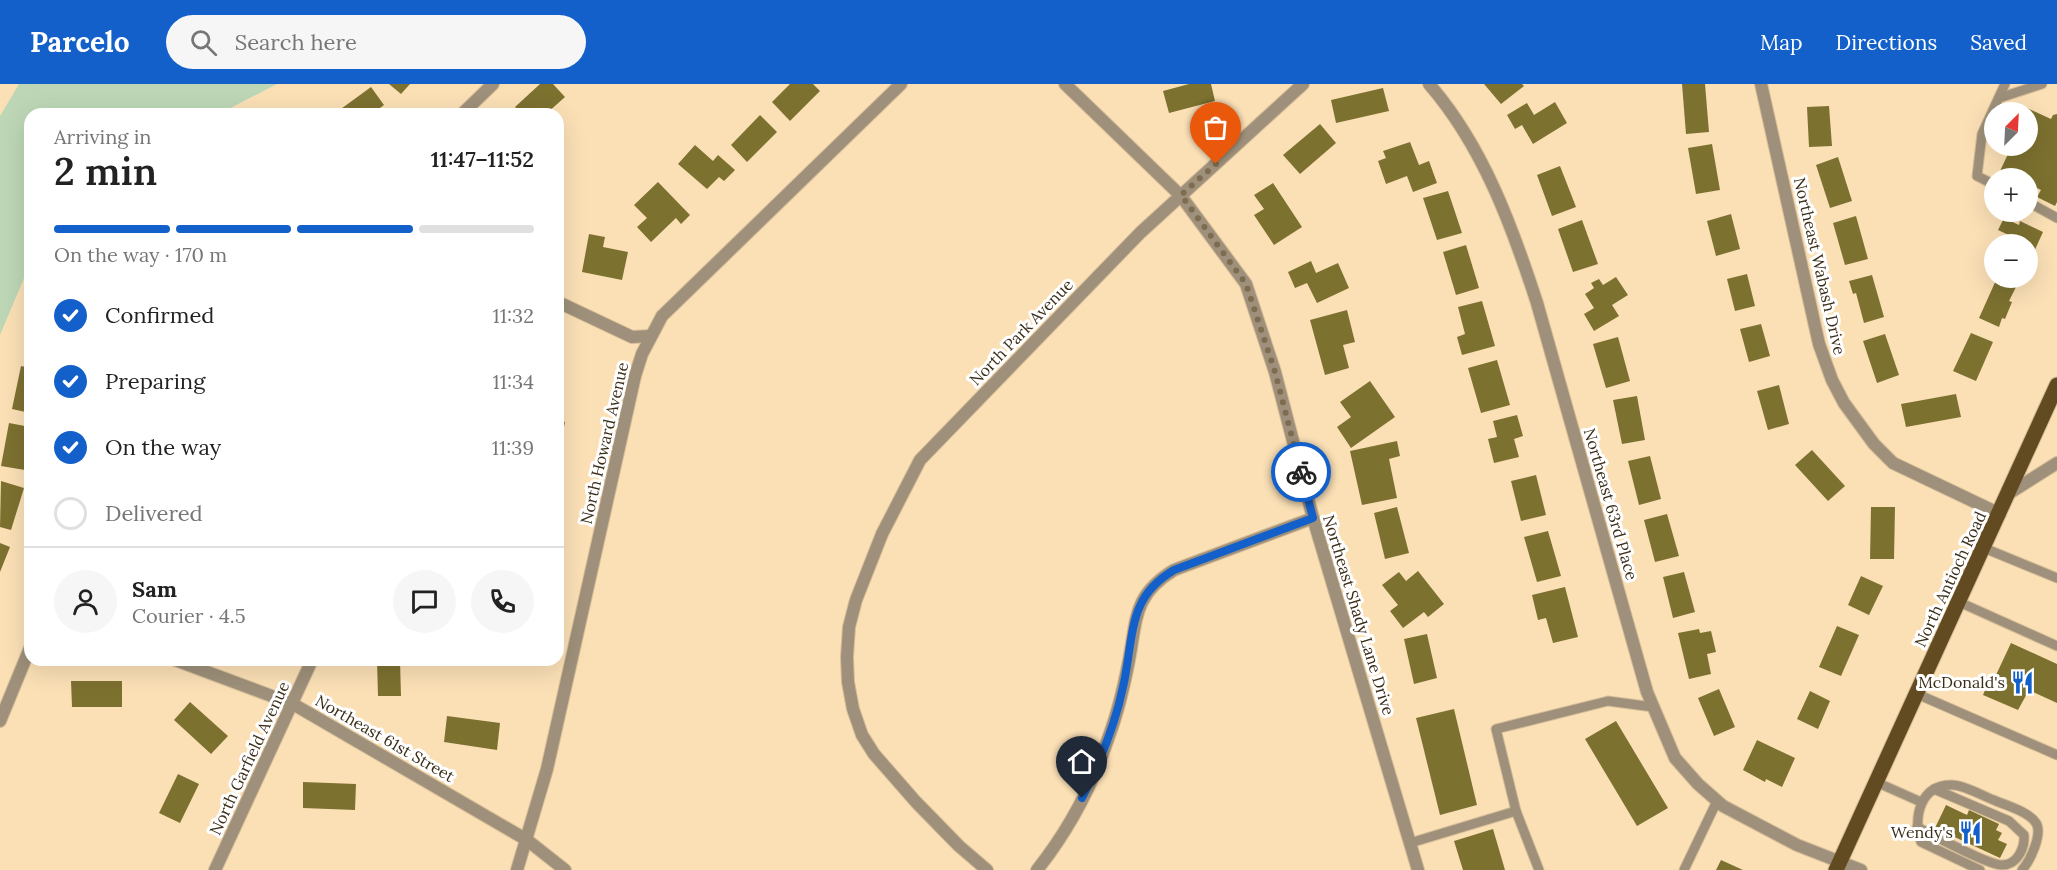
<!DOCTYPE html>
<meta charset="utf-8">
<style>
body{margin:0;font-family:Lora,serif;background:#f6f6f6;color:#222;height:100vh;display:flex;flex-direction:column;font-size:22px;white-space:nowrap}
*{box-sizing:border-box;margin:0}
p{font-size:20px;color:#767676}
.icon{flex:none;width:33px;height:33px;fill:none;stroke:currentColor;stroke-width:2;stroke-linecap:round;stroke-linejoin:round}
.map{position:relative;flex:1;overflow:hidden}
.details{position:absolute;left:24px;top:24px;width:540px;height:558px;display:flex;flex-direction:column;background:#fff;border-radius:18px;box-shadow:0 6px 24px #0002}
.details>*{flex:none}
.needle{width:39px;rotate:24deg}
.tools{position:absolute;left:1984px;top:18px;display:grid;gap:12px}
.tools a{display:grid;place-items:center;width:54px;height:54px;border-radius:50%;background:#fff;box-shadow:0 6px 24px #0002;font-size:30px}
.pin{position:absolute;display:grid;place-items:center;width:51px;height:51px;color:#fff;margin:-62px -26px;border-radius:50% 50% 50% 0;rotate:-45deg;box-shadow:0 0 6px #0007}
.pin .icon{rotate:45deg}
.courier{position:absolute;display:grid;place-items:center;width:60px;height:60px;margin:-30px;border:4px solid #1360ca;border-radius:50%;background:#fff;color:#222;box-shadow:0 2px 8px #0007}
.overview em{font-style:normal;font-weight:600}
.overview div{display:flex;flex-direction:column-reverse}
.overview{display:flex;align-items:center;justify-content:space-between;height:102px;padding:0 30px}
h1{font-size:39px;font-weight:600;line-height:45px}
.bar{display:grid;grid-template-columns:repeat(4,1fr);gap:9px 6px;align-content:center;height:72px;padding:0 30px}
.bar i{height:8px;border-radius:4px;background:#e0e0e0}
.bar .active{background:#1360ca}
.bar p{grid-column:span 4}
.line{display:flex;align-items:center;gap:15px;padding:0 30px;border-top:2px solid #e0e0e0}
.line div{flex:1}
.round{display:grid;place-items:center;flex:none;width:63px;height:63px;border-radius:32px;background:#f6f6f6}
ol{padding:0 30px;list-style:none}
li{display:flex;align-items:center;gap:18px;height:66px}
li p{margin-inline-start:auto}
li .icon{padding:6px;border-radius:50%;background:#1360ca;color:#fff;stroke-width:4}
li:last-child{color:#767676}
li i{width:33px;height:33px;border:3px solid #e0e0e0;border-radius:50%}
header{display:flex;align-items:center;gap:36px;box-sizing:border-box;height:84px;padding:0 30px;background:#1360ca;color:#fff}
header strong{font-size:28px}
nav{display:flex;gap:33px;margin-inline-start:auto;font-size:21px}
.search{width:420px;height:54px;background:#f6f6f6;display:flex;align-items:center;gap:15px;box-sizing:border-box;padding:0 21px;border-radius:33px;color:#767676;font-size:22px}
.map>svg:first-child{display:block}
.green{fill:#bdd7b6}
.building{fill:#7d7130}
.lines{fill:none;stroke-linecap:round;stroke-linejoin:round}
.lane-casing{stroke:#d5bc97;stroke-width:11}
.street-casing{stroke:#d5bc97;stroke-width:14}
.primary-casing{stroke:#d5bc97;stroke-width:17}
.lane{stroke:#9e907a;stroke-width:9}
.street{stroke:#9e907a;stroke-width:12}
.primary{stroke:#634b21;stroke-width:15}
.done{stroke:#7e6c50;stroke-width:6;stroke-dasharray:0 10.8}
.route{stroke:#1360ca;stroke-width:8}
.labels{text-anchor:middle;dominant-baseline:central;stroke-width:6;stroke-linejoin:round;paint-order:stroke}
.street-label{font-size:16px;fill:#3b2e19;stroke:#fff}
.poi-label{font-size:16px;fill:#3b2e19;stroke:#fff;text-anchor:end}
</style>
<header>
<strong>Parcelo</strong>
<div class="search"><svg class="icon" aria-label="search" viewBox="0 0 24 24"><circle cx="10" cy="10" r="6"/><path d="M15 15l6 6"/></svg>Search here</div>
<nav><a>Map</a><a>Directions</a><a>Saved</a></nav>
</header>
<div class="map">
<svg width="2057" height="786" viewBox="0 0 2057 786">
<rect width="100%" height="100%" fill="#fbe0b6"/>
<path class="green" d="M19,0h258l-58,30h-189v150l-30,71v-219z"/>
<g class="building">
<path d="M389,0h21l-9,10z"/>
<path d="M540,0h13l12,13 -19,17h-24l-7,-7z"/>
<path d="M790,0h23l7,7 -30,30 -18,-19z"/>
<path d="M1189,0h22l4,17 -46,12 -6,-22z"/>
<path d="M1484,0h38l2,2 -23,18z"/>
<path d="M1682,0h23l4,48 -23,2z"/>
<path d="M371,3l13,18 -12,9h-38z"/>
<path d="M1383,4l6,23 -53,12 -5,-23z"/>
<path d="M1555,18l12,21 -34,21 -11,-19 -7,4 -8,-14 20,-12 7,12z"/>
<path d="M1829,22l3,40 -23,1 -2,-40z"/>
<path d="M2027,24l24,11 2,-4 4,-1v88l-2,4 -18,-9 4,-7 -13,-6v-6h-11l-17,-7 9,-19 -5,-2 3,-4h21v-34h-4z"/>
<path d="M760,31l17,17 -30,30 -16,-17z"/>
<path d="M1320,40l16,19 -36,31 -17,-19z"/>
<path d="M1410,58l9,23 10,-4 8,22 -24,9 -6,-16 -21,8 -8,-23 8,-3 -3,-7z"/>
<path d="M1712,60l8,46 -24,4 -8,-46z"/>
<path d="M695,61l18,16 5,-6 17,15 -11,11 -5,-4 -12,12 -29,-25z"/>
<path d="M1838,73l14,44 -22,7 -14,-43z"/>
<path d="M1560,82l16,41 -24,9 -15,-41z"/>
<path d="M658,98l32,33 -9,9 -5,-6 -25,24 -14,-15 10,-9 -13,-13z"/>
<path d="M1273,99l29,44 -28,18 -20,-30 10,-6 -10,-14z"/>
<path d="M1448,107l14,42 -25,7 -14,-42z"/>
<path d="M1731,130l9,35 -24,7 -9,-35z"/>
<path d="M1856,132l12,43 -23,6 -12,-42z"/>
<path d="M2004,134l15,7 1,-4 23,11 -15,33v-21h-14l3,-5 -19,-9z"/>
<path d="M1582,136l16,44 -25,8 -15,-43z"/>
<path d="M589,150l16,3 -2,10 25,5 -6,28 -40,-8z"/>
<path d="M1466,161l13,43 -23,7 -13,-43z"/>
<path d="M1311,177l5,12 22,-10 11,25 -32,15 -10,-20 -12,5 -7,-16z"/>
<path d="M1747,190l8,32 -20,5 -8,-32z"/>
<path d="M1872,191l12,42 -20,6 -8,-30 -3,1 -4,-13z"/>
<path d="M1616,193l12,18 -16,10 7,11 -25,15 -10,-17 10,-6 -9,-14 9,-6 -3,-5 8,-4 4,6z"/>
<path d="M1997,194l19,9 -7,14 3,1 -7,17 -3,-1 -3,9 -20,-9z"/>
<path d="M1482,217l13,45 -33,9 -5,-18 8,-3 -7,-27z"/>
<path d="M30,222v18l-6,-2z"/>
<path d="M1347,226l8,32 -12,3 6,23 -24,7 -15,-55z"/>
<path d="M1761,240l9,32 -21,6 -9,-33z"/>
<path d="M1971,249l22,9 -17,39 -23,-10z"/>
<path d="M1885,250l14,41 -22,8 -14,-42z"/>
<path d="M1618,253l12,44 -24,7 -13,-44z"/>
<path d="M1497,276l13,45 -29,8 -13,-45z"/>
<path d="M21,282l9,2v45l-18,-4z"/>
<path d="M1370,297l25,36 -44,31 -14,-21 14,-10 -11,-15z"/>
<path d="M1779,301l10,39 -21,6 -11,-39z"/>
<path d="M1956,310l5,23 -55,10 -5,-23z"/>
<path d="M1637,312l8,44 -23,4 -9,-44z"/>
<path d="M1517,331l6,21 -9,3 5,18 -25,6 -6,-24 9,-2 -4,-16z"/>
<path d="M558,336l7,2 -6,26h-1z"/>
<path d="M9,339l21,4v17l-5,26 -24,-4z"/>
<path d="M1397,357l3,15 -11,3 8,39 -35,7 -12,-54z"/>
<path d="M1812,366l33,36 -17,15 -33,-36z"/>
<path d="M1650,372l11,43 -22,6 -11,-44z"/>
<path d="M1536,391l10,40 -25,6 -10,-40z"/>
<path d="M1,397l23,7 -13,42 -11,-3z"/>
<path d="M1397,423l12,46 -24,6 -11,-46z"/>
<path d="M1871,423h24l-1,52h-24z"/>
<path d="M1667,430l12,42 -24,6 -11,-42z"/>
<path d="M1548,447l13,45 -24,6 -13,-45z"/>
<path d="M0,459l10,4 -10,25z"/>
<path d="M1418,487l26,33 -16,13 -4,-5 -21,16 -13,-17 8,-6 -16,-20 17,-13 7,9z"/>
<path d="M1684,488l11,40 -22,6 -10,-41z"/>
<path d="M1861,492l22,10 -14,29 -21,-10z"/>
<path d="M1565,503l13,50 -25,6 -7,-25 -8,2 -6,-25z"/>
<path d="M1837,542l22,9 -18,41 -22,-9z"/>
<path d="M1699,545l1,4 11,-2 5,21 -9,2 4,20 -22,5 -11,-46z"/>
<path d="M1427,550l10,44 -23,6 -10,-45z"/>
<path d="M2011,559l46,21v39l-28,-13 -11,20 -35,-15 9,-22 4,2z"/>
<path d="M377,576h23l1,36h-23z"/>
<path d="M71,597h51v26h-50z"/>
<path d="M1719,605l16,38 -21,9 -16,-38z"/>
<path d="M1810,607l20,10 -12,28 -21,-10z"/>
<path d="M190,618l38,34 -17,18 -37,-34z"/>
<path d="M1454,625l23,96 -37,10 -24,-97z"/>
<path d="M447,632l53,7 -3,27 -53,-8z"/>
<path d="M1616,637l52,87 -31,18 -52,-87z"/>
<path d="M1757,656l38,18 -13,29 -16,-8 -1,3 -22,-12z"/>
<path d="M178,690l21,10 -19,39 -21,-10z"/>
<path d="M303,698l53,2 -1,26 -52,-2z"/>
<path d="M1946,721l21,10 2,-5 30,14 -3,6 6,3 -4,7 9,4 -7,14 -65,-30z"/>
<path d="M1493,745l12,41h-42l-9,-29z"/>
<path d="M1721,776l22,10h-27z"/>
</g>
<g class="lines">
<defs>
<g id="lane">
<path d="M1999,14l43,-14"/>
<path d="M1995,101l-18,-9 5,-42 23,-50"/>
<path d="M2028,118l29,16"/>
<path d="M1984,464l73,30"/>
<path d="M1959,518l98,44"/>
<path d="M1917,610l140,61"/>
<path d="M1876,698l45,20"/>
<path d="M1917,743c16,8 71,38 85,38 16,0 23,-18 22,-30l-15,-14 -75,-32"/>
<path d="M1410,759l106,-32"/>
<path d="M1539,786l-23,-59 -20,-82 112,-28 45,6"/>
<path d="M1684,786l33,-69"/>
<path d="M1980,786l-59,-28c-8,-25 -1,-58 32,-57 11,0 32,12 43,16 12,5 33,11 40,22 7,11 -6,38 -14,47"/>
</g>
<g id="street">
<path d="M1065,0l116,112 65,88 29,88 38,146 105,352"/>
<path d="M1429,0c54,62 83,142 108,219l110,389 28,66 23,26 25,22 74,39 64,25"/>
<path d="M1761,0l58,260 13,36 12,23 30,41 19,19 107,51"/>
<path d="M462,30l31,-30"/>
<path d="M558,218l74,35 18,-1"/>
<path d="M2008,410l49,-31"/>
<path d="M175,576l118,44 234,136 38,30"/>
<path d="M0,637l30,-73"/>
<path d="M215,786l97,-210"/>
<path d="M517,786l30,-101 88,-393 7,-22 20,-38 239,-232"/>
<path d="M987,786l-28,-24 -43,-44 -42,-48 -12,-19 -9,-26 -5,-27 -1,-25 2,-30 7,-27 26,-66 38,-74 220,-227 163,-149"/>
<path d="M1037,786c31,-39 56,-86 72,-134 9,-24 15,-50 20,-76 8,-41 4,-65 45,-90l139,-52"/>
</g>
<path id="primary" d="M1836,786l221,-485"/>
</defs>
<use href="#lane" class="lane-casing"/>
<use href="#street" class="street-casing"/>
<use href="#primary" class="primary-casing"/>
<use href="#lane" class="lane"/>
<use href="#street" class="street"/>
<use href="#primary" class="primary"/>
</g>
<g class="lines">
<path class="done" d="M1216,80l-35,31 65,89 29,88 26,100"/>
<path class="route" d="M1082,714c18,-36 33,-72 41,-111 6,-24 7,-60 17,-81 7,-16 19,-27 34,-36l139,-52 -12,-46"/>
</g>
<defs>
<symbol id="restaurant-bare" viewBox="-9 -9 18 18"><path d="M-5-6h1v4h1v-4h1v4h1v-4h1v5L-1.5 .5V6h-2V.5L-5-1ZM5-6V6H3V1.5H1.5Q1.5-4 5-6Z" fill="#1360ca" stroke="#fff" stroke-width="2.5" paint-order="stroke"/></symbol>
</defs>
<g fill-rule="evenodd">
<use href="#restaurant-bare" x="2006" y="582" width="33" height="33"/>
<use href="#restaurant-bare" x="1954" y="732" width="33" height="33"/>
</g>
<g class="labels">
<g class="street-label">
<text transform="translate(1820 182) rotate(77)">Northeast Wabash Drive</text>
<text transform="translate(1021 248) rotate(-46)">North Park Avenue</text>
<text transform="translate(604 359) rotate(-77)">North Howard Avenue</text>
<text transform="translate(1611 420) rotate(74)">Northeast 63rd Place</text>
<text transform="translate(1950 495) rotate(-65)">North Antioch Road</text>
<text transform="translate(1359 531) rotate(73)">Northeast Shady Lane Drive</text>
<text transform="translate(385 654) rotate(30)">Northeast 61st Street</text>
<text transform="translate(249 674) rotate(-65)">North Garfield Avenue</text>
</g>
<g class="poi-label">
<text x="2005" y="598">McDonald's</text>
<text x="1953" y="748">Wendy's</text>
</g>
</g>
</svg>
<div class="tools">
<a><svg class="needle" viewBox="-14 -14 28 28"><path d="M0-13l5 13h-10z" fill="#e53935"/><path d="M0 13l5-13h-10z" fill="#767676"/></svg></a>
<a>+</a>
<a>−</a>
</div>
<div class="pin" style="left:1216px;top:80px;background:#ea580c"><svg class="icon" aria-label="bag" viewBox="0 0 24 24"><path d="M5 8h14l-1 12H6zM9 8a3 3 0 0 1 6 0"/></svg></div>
<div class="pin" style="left:1082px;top:714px;background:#1f2937"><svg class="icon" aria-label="home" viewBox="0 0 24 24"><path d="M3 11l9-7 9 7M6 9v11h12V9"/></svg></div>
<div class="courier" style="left:1301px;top:388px"><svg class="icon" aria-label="bike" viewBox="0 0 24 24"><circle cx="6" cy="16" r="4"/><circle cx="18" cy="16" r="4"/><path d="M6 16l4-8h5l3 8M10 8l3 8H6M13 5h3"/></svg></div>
<section class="details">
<div class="overview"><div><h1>2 min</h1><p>Arriving in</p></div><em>11:47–11:52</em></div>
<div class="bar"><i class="active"></i><i class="active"></i><i class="active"></i><i></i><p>On the way · 170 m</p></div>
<ol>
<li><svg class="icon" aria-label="check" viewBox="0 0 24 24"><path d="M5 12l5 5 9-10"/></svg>Confirmed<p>11:32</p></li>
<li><svg class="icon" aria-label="check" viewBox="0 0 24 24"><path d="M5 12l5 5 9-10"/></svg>Preparing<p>11:34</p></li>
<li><svg class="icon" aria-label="check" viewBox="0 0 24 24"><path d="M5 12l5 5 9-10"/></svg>On the way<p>11:39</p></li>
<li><i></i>Delivered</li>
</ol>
<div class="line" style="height:108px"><a class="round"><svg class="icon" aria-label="person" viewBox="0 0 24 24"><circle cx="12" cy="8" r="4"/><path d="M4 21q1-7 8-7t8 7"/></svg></a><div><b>Sam</b><p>Courier · 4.5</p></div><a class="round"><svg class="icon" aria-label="chat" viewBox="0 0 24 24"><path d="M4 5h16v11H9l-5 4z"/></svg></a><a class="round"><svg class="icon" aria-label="phone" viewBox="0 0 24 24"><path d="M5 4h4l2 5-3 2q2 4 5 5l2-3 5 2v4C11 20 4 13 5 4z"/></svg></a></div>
</section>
</div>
